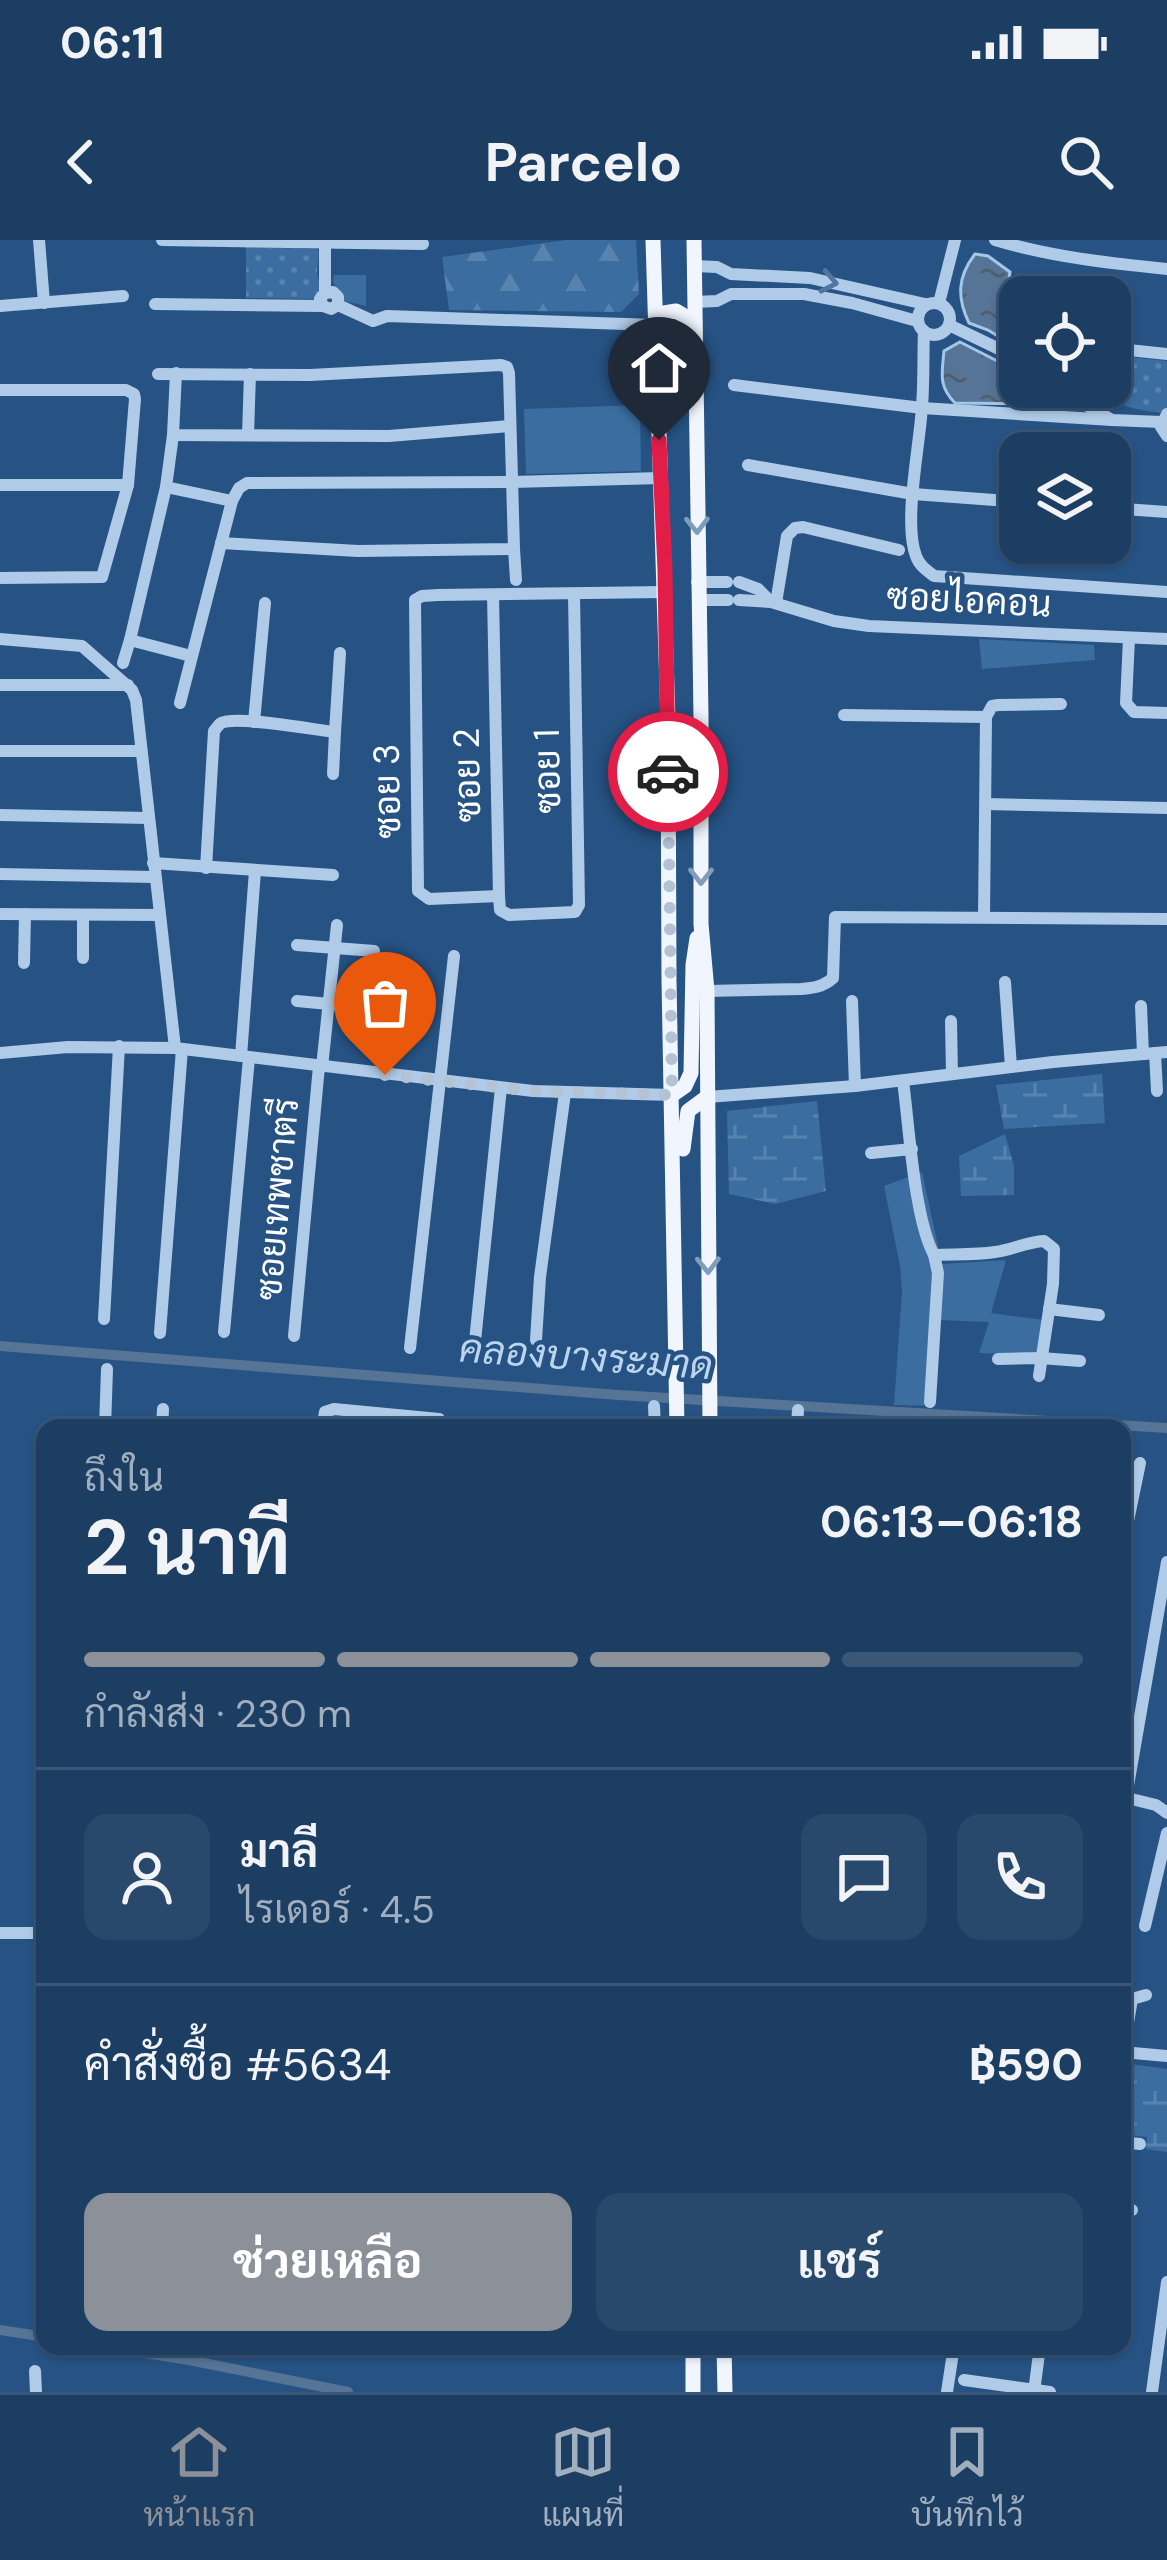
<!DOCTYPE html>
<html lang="th">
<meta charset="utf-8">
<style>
body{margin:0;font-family:"DM Sans",Sarabun,sans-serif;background:#29496c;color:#f1f3f6;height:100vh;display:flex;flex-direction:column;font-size:45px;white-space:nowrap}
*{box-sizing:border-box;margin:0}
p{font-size:39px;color:#a0aebe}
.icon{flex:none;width:66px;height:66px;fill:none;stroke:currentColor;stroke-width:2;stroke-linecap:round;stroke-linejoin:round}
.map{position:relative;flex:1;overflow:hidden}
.drawer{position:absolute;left:36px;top:1179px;width:1095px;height:936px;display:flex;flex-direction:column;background:#1c3e63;border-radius:24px;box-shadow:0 3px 9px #0004,0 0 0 3px #3a5778}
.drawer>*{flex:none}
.tools{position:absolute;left:999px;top:36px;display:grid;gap:24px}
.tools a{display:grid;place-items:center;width:132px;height:132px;border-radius:24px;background:#1c3e63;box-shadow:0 3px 9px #0004,0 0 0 3px #3a5778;font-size:60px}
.pin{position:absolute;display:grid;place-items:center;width:102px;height:102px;color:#fff;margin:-123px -51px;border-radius:50% 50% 50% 0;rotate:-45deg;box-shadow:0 0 12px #0007}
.pin .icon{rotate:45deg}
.courier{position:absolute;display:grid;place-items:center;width:120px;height:120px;margin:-60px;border:9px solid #e11d48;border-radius:50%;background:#fff;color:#222;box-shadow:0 3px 15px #0007}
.head em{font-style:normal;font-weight:700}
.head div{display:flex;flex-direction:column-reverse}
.head{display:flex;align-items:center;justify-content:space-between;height:204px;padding:0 48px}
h1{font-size:78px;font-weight:700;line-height:90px}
.bar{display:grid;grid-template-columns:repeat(4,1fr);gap:18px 12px;align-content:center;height:144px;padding:0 48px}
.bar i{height:15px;border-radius:9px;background:#3a5778}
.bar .current{background:#8c9099}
.bar p{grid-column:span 4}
.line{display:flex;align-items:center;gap:30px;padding:0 48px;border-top:3px solid #3a5778}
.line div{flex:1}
.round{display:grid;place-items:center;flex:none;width:126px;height:126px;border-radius:24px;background:#29496c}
.button{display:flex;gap:24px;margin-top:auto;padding:24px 48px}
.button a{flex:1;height:138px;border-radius:24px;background:#8c9099;color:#fff;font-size:48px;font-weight:700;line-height:138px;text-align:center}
.button a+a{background:#29496c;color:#f1f3f6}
.status{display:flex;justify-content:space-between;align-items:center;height:84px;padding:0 60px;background:#1c3e63;direction:ltr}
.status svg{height:33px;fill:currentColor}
header{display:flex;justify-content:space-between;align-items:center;height:156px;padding:0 48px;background:#1c3e63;font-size:54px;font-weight:700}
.dock{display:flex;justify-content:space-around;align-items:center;height:168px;border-top:3px solid #3a5778;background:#1c3e63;font-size:33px;color:#a0aebe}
.dock a{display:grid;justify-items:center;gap:6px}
.dock .current{color:#8c9099}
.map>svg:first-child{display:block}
.green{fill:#3b6da0}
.forest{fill:url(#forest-firs)}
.wetland{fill:url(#wetland-marsh)}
.park{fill:url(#park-dots)}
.water{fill:url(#water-ripples);stroke:#a4c6e8;stroke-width:3}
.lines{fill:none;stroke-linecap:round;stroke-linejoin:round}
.canal{stroke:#557496;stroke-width:10}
.minor{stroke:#afcbe7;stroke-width:12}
.major{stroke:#f1f6fe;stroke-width:15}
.oneway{stroke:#4f77a2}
.oneway2{stroke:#819cbb}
.done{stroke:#b3c3d4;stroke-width:12;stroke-dasharray:0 21.6}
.route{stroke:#e11d48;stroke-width:15}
.labels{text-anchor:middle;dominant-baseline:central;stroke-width:9;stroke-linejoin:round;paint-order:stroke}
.street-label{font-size:36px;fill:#fff;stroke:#265384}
.water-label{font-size:39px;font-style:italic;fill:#bbd5ef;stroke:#265384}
</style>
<div class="status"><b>06:11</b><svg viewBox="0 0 49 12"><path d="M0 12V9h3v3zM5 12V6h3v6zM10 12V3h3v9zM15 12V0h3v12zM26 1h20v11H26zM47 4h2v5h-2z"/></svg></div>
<header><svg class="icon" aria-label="back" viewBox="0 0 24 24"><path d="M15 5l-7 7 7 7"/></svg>Parcelo<svg class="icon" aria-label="search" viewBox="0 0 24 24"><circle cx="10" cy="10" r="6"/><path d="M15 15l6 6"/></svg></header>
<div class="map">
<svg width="1167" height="2152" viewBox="0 0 1167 2152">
<defs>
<pattern id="forest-firs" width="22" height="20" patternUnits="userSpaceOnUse" patternTransform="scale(3)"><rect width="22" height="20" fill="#3b6da0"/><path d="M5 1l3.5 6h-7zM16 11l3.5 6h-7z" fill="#5883ae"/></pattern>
<pattern id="wetland-marsh" width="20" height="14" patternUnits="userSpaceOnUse" patternTransform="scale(3)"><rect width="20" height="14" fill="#3b6da0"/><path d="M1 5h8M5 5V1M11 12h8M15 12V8" fill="none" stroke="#5883ae"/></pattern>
<pattern id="park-dots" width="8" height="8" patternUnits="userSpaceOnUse" patternTransform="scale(3)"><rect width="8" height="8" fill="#3b6da0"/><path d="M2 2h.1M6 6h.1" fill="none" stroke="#5883ae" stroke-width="1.8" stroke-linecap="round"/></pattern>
<pattern id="water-ripples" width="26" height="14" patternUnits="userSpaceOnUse" patternTransform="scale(3)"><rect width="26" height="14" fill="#557496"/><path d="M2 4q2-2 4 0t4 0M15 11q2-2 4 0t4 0" fill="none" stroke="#505e6d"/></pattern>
</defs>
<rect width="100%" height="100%" fill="#265384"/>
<g class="green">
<path d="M334,35h32v31l-22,-5 -11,-19z"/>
<path d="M640,165l1,66 -115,3 -2,-65z"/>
<path d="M979,399l115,6 1,15 -113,9z"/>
<path d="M922,932l20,92 64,-4 -15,53 52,7 -6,35 -58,-2 10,-31 -49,-2 -6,86 -40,-1 8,-113 -2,-26 -16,-80z"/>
</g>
<g class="forest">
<path d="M566,0h70l3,54 -18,18 -172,-2 -7,-53z"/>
<path d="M898,1178h1l146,10h-147z"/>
</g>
<g class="wetland">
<path d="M1102,834l3,49 -101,6 -8,-44z"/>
<path d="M817,861l9,90 -51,13 -46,-10 -2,-83z"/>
<path d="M1005,894l9,32v29l-53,1 -2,-40z"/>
<path d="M1122,1823l45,6v83l-21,-3 1,-12 -25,-3z"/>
</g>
<g class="park">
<path d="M246,7l70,2 3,2 -2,22 4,18 -7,8 -68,-1z"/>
<path d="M1110,115l57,6v47l-2,4c-29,2 -57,-13 -83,-25h28z"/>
</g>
<g class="water">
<path d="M975,14l13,2 22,16 -4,29 4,14 9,2 1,26 -4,4 -28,-17 -19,-7c-12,-25 -12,-46 6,-69z"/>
<path d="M960,102l49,25 -4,6 15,14h19l12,13 -4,4 -92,-1c-17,-17 -13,-30 -11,-52z"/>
</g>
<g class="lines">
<g class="canal">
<path d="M0,1106l618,49 549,33"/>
<path d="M0,2090l45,7"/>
<path d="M101,2106l88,14 159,32"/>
</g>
<g class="minor">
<path d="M39,0l5,63"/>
<path d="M162,0l261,4"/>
<path d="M325,0v53l-5,6 3,7 8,3 7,-4v-8l-5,-5 -8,1"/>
<path d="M995,0c57,17 113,23 172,29"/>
<path d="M694,26l23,1 14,7 79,4 115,26"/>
<path d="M694,62l23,-1 14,-7h73l48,9 65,18"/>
<circle cx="934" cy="79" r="16"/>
<path d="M939,63l16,-63"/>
<path d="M155,64l168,2"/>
<path d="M338,65l35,16 14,-5 268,9"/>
<path d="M0,66l123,-10"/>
<path d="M949,85l48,23 23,15"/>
<path d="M924,91c-1,25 0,51 -2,75 -2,39 -19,116 -6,150 3,9 10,14 18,20l233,16"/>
<path d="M1110,108l57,6"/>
<path d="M176,133l-3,62 216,1 121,-10"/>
<path d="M158,134l152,1 191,-10 6,2 2,6 5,176 -156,2 -137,-8"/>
<path d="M734,145l188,23 190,12"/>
<path d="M1054,147l58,33 49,2"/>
<path d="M0,150h126l8,4 1,5 -7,86 -26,92 -102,1"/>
<path d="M1167,174l-6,13 6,9"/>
<path d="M173,195l-7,52 -36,153 61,16"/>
<path d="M248,195l2,-61"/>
<path d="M748,225l165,29 107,8"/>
<path d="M0,245h128"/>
<path d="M166,247l66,14"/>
<path d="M1110,268l57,4"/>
<path d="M514,309l2,31"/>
<path d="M697,342h30"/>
<path d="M739,342l19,7 12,12"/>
<path d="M493,355l6,301 1,14 9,5 66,-3 4,-7 -5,-311"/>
<path d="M698,360h30"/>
<path d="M739,360l32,2 63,19 35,5 298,13"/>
<path d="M776,363l11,-67 8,-8 8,-1 96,23"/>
<path d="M1129,398l-3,65 8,9 33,1"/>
<path d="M0,399l82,7 50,44 4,10 39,348"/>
<path d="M123,423l7,-23"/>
<path d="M0,445h128"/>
<path d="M180,463l52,-202 7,-13 8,-5 265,-1 149,-4"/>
<path d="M844,475l142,2"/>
<path d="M254,482l11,-119"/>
<path d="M0,511h141"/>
<path d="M333,534l2,-42"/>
<path d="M986,564l181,4"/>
<path d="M0,575l148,3"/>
<path d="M153,623l180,12"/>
<path d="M206,628l8,-137c3,-3 4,-6 7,-8 15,-8 93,7 114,9l5,-79"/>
<path d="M0,634l154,3"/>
<path d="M499,656l-70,3 -11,-8 -3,-291 7,-4 16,-1 227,-3"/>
<path d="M0,674l159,1"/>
<path d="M83,675v43"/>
<path d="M984,677l2,-200 6,-11 6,-1 63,-1"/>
<path d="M297,705l77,6"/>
<path d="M24,723l1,-49"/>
<path d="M1005,742l6,85"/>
<path d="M707,751l94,-2c12,-1 22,-2 32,-11l2,-61 332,2"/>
<path d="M297,761l64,6"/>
<path d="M852,761l3,85"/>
<path d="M1141,766l2,48"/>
<path d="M951,781l1,53"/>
<path d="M0,813l68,-6 107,1 358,43 139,4"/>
<path d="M1155,813l2,38"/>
<path d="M241,816l14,-185"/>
<path d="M322,827l15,-142"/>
<path d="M903,841c6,44 11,137 31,174 20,-1 41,0 61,-3 17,-2 31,-10 49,-11l10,8 -1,35 -14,92"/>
<path d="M707,857l148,-11 198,-24 114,-10"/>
<path d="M871,913l41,-4"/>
<path d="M1049,1069l50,6"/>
<path d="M104,1079l15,-273"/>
<path d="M224,1092l25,-274"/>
<path d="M160,1093l22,-284"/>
<path d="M294,1096l25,-270"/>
<path d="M536,1100l4,-63 25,-184"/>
<path d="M475,1101l26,-253"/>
<path d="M410,1108l44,-392"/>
<path d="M998,1119l43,-1 39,3"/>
<path d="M930,1162l8,-129 -4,-18"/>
<path d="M654,1166l1,22"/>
<path d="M105,1188l2,-59"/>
<path d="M162,1188l1,-19"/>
<path d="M322,1188l3,-16 9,-3 105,10 4,9"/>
<path d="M797,1188l1,-18"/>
<path d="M890,1188v-2"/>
<path d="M1122,1310l18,-87"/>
<path d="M1123,1557l33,8 11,8"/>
<path d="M1126,1557l41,-235"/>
<path d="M1145,1686l22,-93"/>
<path d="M0,1693h45"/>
<path d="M1122,1812l45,4"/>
<path d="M1123,1812l9,-53 14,-4"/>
<path d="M1122,1902l18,2"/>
<path d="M1122,1969l10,1"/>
<path d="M35,2131l1,21"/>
<path d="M964,2140l86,12"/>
<path d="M947,2152l7,-46"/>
<path d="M1034,2152l6,-46"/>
<path d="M1152,2152l15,-110"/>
</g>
<g class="major">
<path d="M653,0l15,480 1,260 8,448"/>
<path d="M694,0l7,477v207l6,67 3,437"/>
<path d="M655,85l9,-12 12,-2 10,6 6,10"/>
<path d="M672,855l13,-9 6,-13 2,-108 4,-27"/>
<path d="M683,909l5,-38 19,-14"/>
<path d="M693,2106v46"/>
<path d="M724,2106l1,46"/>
</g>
</g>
<defs><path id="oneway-chevron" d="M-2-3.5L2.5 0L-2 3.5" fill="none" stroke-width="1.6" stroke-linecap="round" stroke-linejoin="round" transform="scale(3)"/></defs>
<use class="oneway" href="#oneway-chevron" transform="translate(829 42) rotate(11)"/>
<g class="oneway2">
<use href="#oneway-chevron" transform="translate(697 285) rotate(89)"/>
<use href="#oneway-chevron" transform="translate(701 636) rotate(90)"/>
<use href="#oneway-chevron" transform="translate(708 1025) rotate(89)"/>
</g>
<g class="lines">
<path class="done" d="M385,835l148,16 139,4 -4,-323"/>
<path class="route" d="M659,200l6,129 3,203"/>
</g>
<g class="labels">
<g class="street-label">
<text transform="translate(969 360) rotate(3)">ซอยไอคอน</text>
<text transform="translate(547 531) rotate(-91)">ซอย 1</text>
<text transform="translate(467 535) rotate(-91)">ซอย 2</text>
<text transform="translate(387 551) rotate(-91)">ซอย 3</text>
<text transform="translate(277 959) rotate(-85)">ซอยเทพชาตรี</text>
</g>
<g class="water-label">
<text transform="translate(586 1117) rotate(4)">คลองบางระมาด</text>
</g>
</g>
</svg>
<div class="tools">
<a><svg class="icon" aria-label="locate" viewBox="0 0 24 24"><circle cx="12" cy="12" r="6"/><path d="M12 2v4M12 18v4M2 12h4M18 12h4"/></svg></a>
<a><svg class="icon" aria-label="layers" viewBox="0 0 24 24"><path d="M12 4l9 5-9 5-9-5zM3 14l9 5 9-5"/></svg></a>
</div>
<div class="pin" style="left:385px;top:835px;background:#ea580c"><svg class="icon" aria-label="bag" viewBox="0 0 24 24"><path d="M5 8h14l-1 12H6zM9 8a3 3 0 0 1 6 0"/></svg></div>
<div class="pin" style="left:659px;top:200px;background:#1f2937"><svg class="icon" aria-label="home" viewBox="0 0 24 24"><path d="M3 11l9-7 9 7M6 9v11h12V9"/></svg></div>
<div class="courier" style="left:668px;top:532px"><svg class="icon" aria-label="car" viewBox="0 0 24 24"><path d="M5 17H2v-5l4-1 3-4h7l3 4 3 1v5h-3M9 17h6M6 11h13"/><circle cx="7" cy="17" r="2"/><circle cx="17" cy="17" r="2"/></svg></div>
<section class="drawer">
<div class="head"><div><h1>2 นาที</h1><p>ถึงใน</p></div><em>06:13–06:18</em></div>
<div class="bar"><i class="current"></i><i class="current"></i><i class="current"></i><i></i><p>กำลังส่ง · 230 m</p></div>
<div class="line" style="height:216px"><a class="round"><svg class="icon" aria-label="person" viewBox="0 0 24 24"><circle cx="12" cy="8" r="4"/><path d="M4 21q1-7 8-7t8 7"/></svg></a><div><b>มาลี</b><p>ไรเดอร์ · 4.5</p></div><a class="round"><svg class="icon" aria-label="chat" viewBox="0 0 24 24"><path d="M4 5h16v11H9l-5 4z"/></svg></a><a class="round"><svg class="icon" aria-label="phone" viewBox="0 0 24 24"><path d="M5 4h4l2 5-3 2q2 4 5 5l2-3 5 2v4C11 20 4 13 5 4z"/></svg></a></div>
<div class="line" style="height:156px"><div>คำสั่งซื้อ #5634</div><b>฿590</b></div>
<div class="button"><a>ช่วยเหลือ</a><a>แชร์</a></div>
</section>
</div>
<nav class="dock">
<a class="current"><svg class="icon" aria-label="home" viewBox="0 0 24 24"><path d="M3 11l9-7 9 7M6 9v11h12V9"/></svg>หน้าแรก</a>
<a><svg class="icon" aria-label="map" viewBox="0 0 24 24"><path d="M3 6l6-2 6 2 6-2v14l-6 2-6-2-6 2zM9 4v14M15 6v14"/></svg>แผนที่</a>
<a><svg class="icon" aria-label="saved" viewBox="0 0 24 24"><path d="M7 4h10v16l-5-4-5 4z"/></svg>บันทึกไว้</a>
</nav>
